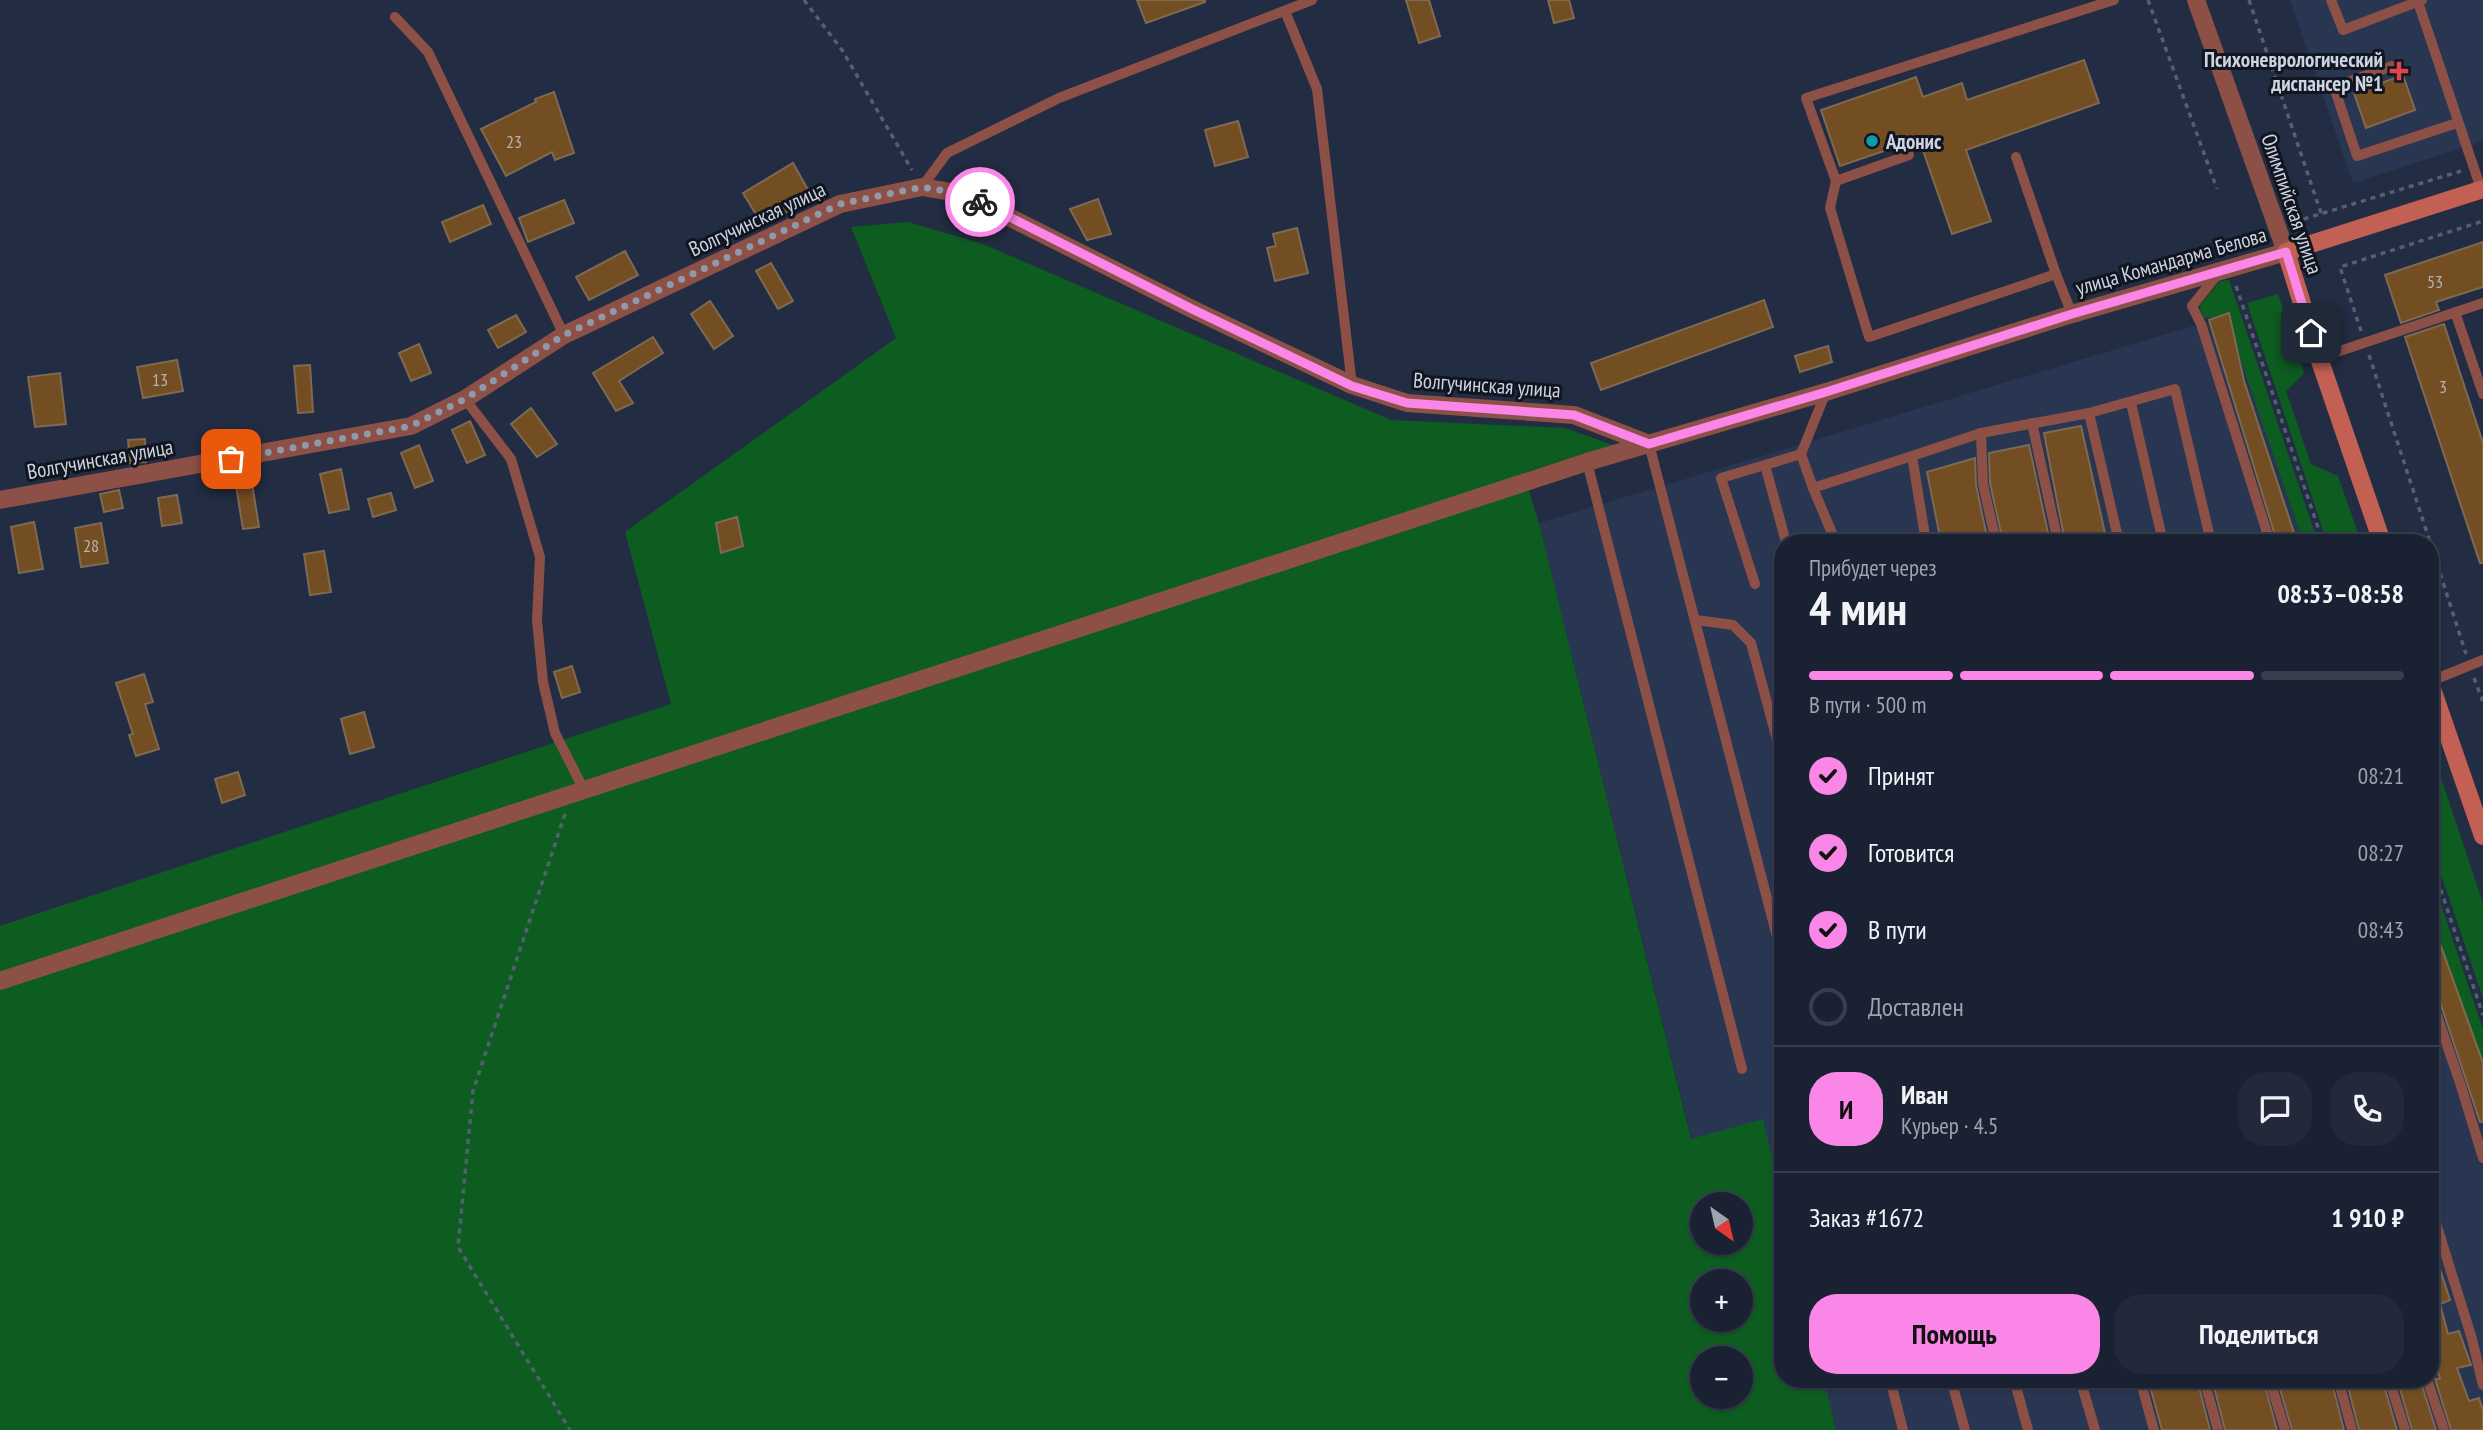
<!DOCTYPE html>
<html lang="ru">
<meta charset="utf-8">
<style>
body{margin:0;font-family:"PT Sans Narrow",sans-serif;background:#23293a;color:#f1f3f6;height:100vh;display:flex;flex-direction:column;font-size:26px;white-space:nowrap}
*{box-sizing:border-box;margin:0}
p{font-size:23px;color:#9fa3ac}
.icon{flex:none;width:38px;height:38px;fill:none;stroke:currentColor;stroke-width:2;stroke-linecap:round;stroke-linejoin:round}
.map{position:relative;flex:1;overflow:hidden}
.details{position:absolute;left:1774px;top:534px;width:665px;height:854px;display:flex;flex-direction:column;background:#1a2132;border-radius:28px;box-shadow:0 2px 5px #0004,0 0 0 2px #383e4d}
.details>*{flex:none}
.needle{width:46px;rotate:146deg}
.buttons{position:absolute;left:1690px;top:1192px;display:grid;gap:14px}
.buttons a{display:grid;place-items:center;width:63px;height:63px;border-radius:50%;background:#1a2132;box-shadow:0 2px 5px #0004,0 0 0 2px #383e4d;font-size:35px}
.pin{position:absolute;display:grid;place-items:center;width:60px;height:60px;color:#fff;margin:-30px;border-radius:14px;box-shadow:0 4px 10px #0006}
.courier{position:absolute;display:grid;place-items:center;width:70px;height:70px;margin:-35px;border:5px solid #fa87e7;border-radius:50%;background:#fff;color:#222;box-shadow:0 2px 9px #0007}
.overview em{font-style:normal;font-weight:700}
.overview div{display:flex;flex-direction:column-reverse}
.overview{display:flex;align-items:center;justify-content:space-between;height:119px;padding:0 35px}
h1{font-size:46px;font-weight:700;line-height:52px}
.bar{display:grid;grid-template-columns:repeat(4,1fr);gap:10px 7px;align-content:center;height:84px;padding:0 35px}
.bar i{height:9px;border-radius:5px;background:#383e4d}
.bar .active{background:#fa87e7}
.bar p{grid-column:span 4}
.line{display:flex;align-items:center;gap:18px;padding:0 35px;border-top:2px solid #383e4d}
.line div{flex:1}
.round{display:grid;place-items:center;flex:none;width:74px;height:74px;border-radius:28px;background:#23293a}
ol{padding:0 35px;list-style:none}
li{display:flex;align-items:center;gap:21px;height:77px}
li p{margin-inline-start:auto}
li .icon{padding:7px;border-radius:50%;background:#fa87e7;color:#111;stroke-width:4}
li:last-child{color:#9fa3ac}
li i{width:38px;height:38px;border:4px solid #383e4d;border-radius:50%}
.cta{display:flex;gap:14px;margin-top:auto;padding:14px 35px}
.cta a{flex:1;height:80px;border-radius:28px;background:#fa87e7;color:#111;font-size:28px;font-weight:700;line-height:80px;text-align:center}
.cta a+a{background:#23293a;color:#f1f3f6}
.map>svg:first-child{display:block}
.built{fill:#293652}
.green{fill:#0d5d21;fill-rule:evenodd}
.building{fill:#734e22;stroke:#7e6953;stroke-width:2}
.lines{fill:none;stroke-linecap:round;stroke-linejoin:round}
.path{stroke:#555e72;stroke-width:3.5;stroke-dasharray:5 5;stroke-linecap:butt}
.lane{stroke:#8d5047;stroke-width:10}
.street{stroke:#8d5047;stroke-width:18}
.secondary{stroke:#c26053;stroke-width:18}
.done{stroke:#9099aa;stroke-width:7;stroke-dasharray:0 12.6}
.route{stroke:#fa87e7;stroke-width:9}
.health-dot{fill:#e0444e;stroke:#10151f;stroke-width:2.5}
.culture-dot{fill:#0f9aa8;stroke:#10151f;stroke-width:2.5}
.labels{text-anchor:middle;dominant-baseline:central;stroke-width:6;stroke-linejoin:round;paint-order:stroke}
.number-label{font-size:18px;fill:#b6b2b2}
.poi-label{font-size:21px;font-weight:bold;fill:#ccd4e2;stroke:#10151f;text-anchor:end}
.street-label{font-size:21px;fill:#ccd4e2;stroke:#10151f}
</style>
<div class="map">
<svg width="2483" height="1430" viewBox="0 0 2483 1430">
<rect width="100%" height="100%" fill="#222c42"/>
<g class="built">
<path d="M2290,0h193v141l-130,42z"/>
<path d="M2226,316l77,226h-520v662l-20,-84 -71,20 -153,-617z"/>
<path d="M2431,917l52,154v359h-647l-12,-51h607z"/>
</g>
<g class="green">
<path d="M908,222l75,22 408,176 174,8 48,17 -90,28 16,50 152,616 72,-20 20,85v175h41l12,51h-1836v-504l671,-222 -46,-172 271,-194 -45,-111zM1703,1204h38v38h-38zM1703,1281h38v39h-38zM1703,1358h38v38h-38z"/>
<path d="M2229,280l89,262h-15l-77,-225 -22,1 -5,-12 21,-25z"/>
<path d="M2278,294l26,79 -18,18 25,73 27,12 23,66h-34l-80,-239z"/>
<path d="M2431,748l52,155v95l-52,-153z"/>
<path d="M2431,875l52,154v42l-52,-154z"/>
</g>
<g class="building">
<path d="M1137,0h68v2l-59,21z"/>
<path d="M1406,0h23l11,36 -21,7z"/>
<path d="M1548,0h21l5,18 -20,5z"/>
<path d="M2084,60l15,43 -133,47 25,71 -39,13 -33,-95 -79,27 -19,-56 95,-33 7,20 39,-14 5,17z"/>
<path d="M2403,75l12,35 -49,18 -12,-35z"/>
<path d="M554,92l20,61 -19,7 -3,-8 -46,24 -25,-47 55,-27 -1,-3z"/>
<path d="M1238,121l10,36 -33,9 -10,-36z"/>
<path d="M793,163l19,34 -49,29 -20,-33z"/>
<path d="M1098,199l13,35 -24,6 -17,-31z"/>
<path d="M564,200l10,23 -46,19 -9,-24z"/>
<path d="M483,205l8,19 -41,18 -8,-20z"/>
<path d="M1297,228l11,45 -33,8 -8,-33 9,-2 -3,-12z"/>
<path d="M2483,242v45l-47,15 3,8 -38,13 -16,-48z"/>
<path d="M625,251l13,24 -49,25 -13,-23z"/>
<path d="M771,263l22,38 -15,8 -22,-38z"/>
<path d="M1764,300l9,27 -172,63 -10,-27z"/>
<path d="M710,301l23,35 -19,13 -23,-35z"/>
<path d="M2229,313l15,68 53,161h-20l-68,-222z"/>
<path d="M516,315l10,17 -28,16 -10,-18z"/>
<path d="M2444,324l39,119v120h-3l-75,-226z"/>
<path d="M653,337l10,16 -44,28 14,22 -17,8 -23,-38z"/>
<path d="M419,344l12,29 -20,8 -12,-28z"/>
<path d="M1828,346l4,16 -32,10 -5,-16z"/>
<path d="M177,360l6,31 -40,7 -6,-31z"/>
<path d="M310,365l3,47 -15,1 -4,-47z"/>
<path d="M60,373l6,51 -31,3 -7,-50z"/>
<path d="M531,408l26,36 -20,13 -26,-33z"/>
<path d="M470,421l15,34 -18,8 -15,-33z"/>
<path d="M2081,426l26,116h-42l-21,-109z"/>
<path d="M145,439l1,23 -16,1 -2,-23z"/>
<path d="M419,445l14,36 -18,7 -14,-35z"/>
<path d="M2029,445l21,97h-47l-13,-59 -1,-30z"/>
<path d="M1975,458l1,27 12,57h-47l-14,-70z"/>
<path d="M341,469l8,40 -20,4 -9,-39z"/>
<path d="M252,483l7,44 -16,2 -7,-43z"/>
<path d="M119,490l4,18 -19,4 -4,-18z"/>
<path d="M391,493l5,17 -23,7 -5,-18z"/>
<path d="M177,495l5,28 -20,3 -4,-28z"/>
<path d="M737,517l6,29 -22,7 -5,-30z"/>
<path d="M34,522l9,47 -24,4 -8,-46z"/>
<path d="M101,523l7,40 -27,4 -6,-39z"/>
<path d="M324,551l7,41 -21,3 -6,-41z"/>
<path d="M572,666l8,26 -18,6 -8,-26z"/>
<path d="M144,674l9,28 -8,2 14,45 -23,7 -7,-21 4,-1 -17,-51z"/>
<path d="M364,712l10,35 -24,7 -9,-35z"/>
<path d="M238,772l7,23 -23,8 -7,-24z"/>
<path d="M2431,924h2l50,139v59h-3l-42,-126 -7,-11z"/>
<path d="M2431,1251h3l16,49 -10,4 8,30 11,-3 12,34 -14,3 12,33 10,-3 4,13v19h-32l-16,-51h5l-9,-31z"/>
<path d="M2148,1379h49l13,51h-48z"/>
<path d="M2212,1379h51l14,51h-52z"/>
<path d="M2277,1379h54l13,51h-52z"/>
<path d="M2346,1379h36l15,51h-38z"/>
<path d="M2397,1379h23l16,51h-24z"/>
</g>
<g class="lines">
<g class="path">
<path d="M804,0l38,50 70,120"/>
<path d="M2148,0l69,189"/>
<path d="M2249,0l72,213"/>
<path d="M2294,222l167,-51"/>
<path d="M2236,286l87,256"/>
<path d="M2361,331l-21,-64 143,-46"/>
<path d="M2369,355l61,187"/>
<path d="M2431,545l35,109"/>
<path d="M2474,678l9,24"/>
<path d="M565,814l-92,277 -15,156 112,183"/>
<path d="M2431,861l52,154"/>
</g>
<g class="lane">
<path d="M2331,0l12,30 79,-30"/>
<path d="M2418,2l63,187"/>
<path d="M1285,11l32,78 35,296"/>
<path d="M395,17l33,35 136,283"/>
<path d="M2392,66l-58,21 23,69 100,-33"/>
<path d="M2016,157l40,117 -187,63 -39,-129 6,-27 -30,-83 308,-98"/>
<path d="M1836,181l73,-26"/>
<path d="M922,187l25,-34 112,-55 253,-98"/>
<path d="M2056,274l16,40"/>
<path d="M2217,275l-25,31 9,18 69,218"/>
<path d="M2455,312l28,82"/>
<path d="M2319,358l164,-55"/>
<path d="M465,399l46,60 29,98 -3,63 6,62 12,51 29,57"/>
<path d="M2131,403l32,139"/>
<path d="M2089,413l30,129"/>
<path d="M2032,423l26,119"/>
<path d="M1649,444l134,516"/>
<path d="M1801,454l12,34"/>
<path d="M1912,456l69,-23"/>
<path d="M1587,462l155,607"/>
<path d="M1786,542l-21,-77 36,-11 25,-62"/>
<path d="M1844,542l-10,-4 -21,-50 99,-32 14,86"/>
<path d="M1996,542l-13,-58 -2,-51 108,-20 86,-24 36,153"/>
<path d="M1755,584l-34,-106 44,-13"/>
<path d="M1696,620l37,5 18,18 32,119"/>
<path d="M2431,681l52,-21"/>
<path d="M2431,998l30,88 22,72"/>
<path d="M2431,1207l41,132 11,46"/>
<path d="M1890,1379l13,51"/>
<path d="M1951,1379l14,51"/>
<path d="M2014,1379l14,51"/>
<path d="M2080,1379l15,51"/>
<path d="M2140,1379l14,51"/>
<path d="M2204,1379l14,51"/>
<path d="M2338,1379l14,51"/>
<path d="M2389,1379l16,51"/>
<path d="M2427,1379l17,51"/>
<path d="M2270,1381l15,49"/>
</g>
<g class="street">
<path d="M0,500l411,-74 54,-27 99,-64 276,-131 82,-17 41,7 229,115 160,76 55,18 167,12 75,29"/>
<path d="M0,981l1587,-519 239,-70 246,-78 214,-62 -90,-252"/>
</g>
<g class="secondary">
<path d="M2382,542l-63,-184 -33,-106 197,-63"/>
<path d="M2431,686l52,150"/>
</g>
</g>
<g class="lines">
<path class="done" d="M231,459l180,-33 54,-27 99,-64 276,-131 82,-17 41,7 17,8"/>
<path class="route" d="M980,202l212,107 160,77 55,17 167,12 75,29 177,-52 246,-78 214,-62 25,81"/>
</g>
<path class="health-dot" d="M2395.5 60.5h7v7h7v7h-7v7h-7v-7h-7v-7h7z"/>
<circle class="culture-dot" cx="1872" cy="141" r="7"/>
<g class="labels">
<g class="number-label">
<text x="514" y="141">23</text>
<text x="2435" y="281">53</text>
<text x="160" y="379">13</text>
<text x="2443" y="386">3</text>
<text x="91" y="545">28</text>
</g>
<g class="poi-label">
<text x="2383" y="59">Психоневрологический<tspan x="2383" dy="24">диспансер №1</tspan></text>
<text x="1886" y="141" text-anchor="start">Адонис</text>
</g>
<g class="street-label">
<text transform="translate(2292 204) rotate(71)">Олимпийская улица</text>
<text transform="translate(757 219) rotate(-25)">Волгучинская улица</text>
<text transform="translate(2171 261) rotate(-16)">улица Командарма Белова</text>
<text transform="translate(1487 385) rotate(4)">Волгучинская улица</text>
<text transform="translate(100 459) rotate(-10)">Волгучинская улица</text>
</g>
</g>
</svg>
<div class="buttons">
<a><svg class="needle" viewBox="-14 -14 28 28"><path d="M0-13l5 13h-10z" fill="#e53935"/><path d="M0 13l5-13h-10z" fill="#9fa3ac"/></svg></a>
<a>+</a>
<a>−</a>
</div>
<div class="pin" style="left:231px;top:459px;background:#ea580c"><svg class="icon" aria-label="bag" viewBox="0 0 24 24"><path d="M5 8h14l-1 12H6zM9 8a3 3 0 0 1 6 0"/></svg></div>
<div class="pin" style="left:2311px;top:333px;background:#1f2937"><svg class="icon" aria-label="home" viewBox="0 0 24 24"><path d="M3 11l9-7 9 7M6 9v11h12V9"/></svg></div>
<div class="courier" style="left:980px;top:202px"><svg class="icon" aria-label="bike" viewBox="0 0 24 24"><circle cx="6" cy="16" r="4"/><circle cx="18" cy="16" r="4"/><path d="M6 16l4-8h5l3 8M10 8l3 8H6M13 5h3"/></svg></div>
<section class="details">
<div class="overview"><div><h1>4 мин</h1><p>Прибудет через</p></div><em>08:53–08:58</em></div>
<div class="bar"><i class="active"></i><i class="active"></i><i class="active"></i><i></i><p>В пути · 500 m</p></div>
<ol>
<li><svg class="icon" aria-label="check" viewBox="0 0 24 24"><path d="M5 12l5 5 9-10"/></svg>Принят<p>08:21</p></li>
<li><svg class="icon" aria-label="check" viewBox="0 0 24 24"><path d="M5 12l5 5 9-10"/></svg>Готовится<p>08:27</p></li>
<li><svg class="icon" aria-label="check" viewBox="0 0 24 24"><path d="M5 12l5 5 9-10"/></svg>В пути<p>08:43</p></li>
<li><i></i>Доставлен</li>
</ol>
<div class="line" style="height:126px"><b class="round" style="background:#fa87e7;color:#111">И</b><div><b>Иван</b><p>Курьер · 4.5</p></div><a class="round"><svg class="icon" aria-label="chat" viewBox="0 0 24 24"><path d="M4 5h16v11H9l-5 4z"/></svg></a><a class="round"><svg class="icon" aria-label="phone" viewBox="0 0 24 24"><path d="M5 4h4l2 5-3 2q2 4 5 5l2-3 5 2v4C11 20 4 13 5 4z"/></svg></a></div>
<div class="line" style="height:91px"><div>Заказ #1672</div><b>1 910 ₽</b></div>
<div class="cta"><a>Помощь</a><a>Поделиться</a></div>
</section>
</div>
